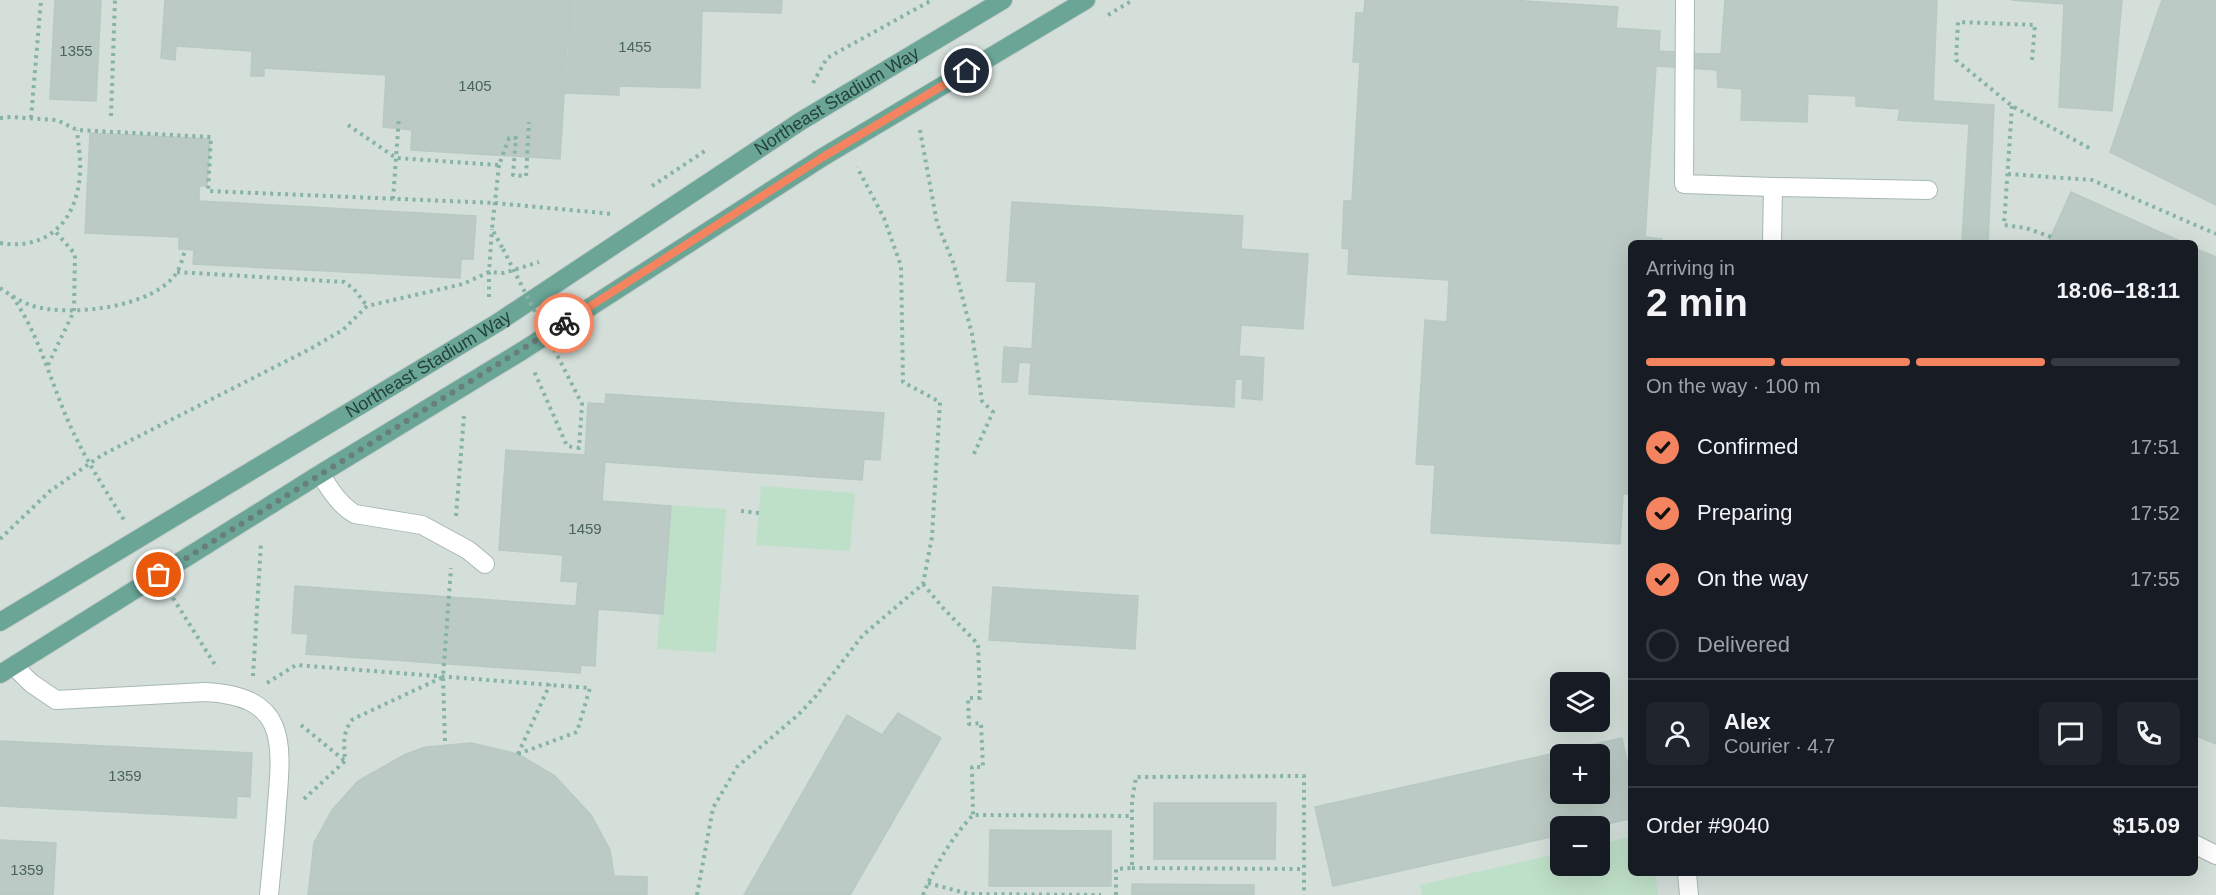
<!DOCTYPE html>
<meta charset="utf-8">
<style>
body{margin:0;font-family:Helvetica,sans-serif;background:#20242c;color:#f1f3f6;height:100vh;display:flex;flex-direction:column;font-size:22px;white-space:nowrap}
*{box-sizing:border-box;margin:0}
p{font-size:20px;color:#9ea1a6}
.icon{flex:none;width:33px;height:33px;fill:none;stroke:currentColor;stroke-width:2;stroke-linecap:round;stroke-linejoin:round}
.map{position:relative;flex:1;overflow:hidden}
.sheet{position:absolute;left:1628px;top:240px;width:570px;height:636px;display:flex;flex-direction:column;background:#171b24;border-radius:9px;box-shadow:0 6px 24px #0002}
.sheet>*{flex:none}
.fabs{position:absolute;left:1550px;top:672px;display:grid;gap:12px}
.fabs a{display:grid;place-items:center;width:60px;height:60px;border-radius:9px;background:#171b24;box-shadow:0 6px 24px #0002;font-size:30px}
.pin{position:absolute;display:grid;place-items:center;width:51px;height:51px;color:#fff;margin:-26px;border:3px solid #fff;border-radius:50%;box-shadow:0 2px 6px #0007}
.courier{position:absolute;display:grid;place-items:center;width:60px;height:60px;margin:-30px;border:4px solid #f4845f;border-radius:50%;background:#fff;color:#222;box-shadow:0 2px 8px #0007}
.headline em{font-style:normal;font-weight:700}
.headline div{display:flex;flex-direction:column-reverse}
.headline{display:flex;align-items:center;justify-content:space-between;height:102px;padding:0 18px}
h1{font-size:39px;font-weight:700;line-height:45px}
.bar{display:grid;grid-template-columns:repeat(4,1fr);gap:9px 6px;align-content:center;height:72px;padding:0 18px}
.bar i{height:8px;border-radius:4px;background:#363941}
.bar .on{background:#f4845f}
.bar p{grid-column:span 4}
.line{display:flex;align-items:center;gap:15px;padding:0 18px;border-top:2px solid #363941}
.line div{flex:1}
.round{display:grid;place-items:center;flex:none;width:63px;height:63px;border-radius:9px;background:#20242c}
ol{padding:0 18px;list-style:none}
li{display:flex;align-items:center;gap:18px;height:66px}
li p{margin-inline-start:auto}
li .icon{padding:6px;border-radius:50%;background:#f4845f;color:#111;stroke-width:4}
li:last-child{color:#9ea1a6}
li i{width:33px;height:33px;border:3px solid #363941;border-radius:50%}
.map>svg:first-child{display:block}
.built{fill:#d4dfda;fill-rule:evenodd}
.green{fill:#bfe0c8}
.building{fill:#bbcac4;stroke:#b8c9c2;stroke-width:1.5;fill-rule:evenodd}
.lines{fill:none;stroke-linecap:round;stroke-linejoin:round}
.minor-casing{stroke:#a8b8b2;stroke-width:20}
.major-casing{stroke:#c2cac8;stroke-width:20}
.path{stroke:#86b3a5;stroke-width:4;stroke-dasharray:3 4.5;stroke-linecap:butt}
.minor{stroke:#fff;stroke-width:18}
.major{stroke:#6aa596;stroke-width:18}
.path-bridge{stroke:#86b3a5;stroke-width:4;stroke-dasharray:3 4.5;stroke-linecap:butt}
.done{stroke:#687f78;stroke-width:6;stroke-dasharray:0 10.8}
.route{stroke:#f4845f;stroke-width:8}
.labels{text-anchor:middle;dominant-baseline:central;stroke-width:4.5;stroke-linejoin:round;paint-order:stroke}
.number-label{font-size:15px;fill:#4a645c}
.street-label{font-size:18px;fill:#24423a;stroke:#f7fbf9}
</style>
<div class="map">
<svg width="2216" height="895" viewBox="0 0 2216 895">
<rect width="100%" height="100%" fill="#e6efeb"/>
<path class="built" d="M0,0h2216v895h-2216zM1630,243h564v630h-564zM1560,682h39v40h-39zM1560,754h39v40h-39zM1560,826h39v40h-39z"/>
<g class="green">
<path d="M761,486l94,7 -5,58 -94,-6z"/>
<path d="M668,505l58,4 -10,144 -59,-4z"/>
<path d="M1630,837v36h25l3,22h-236l-2,-10 140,-32v13h39v-22z"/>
</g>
<g class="building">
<path d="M55,0h46l-5,101 -46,-2z"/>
<path d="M165,0h405l-10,159 -149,-9 1,-20 -29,-3 3,-52 -122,-7v8h-13l1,-25 -76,-5 -1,14 -14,-2z"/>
<path d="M571,0h211l-1,13 -79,-2 -2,77 -81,-2v9l-55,-2 3,-15z"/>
<path d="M1365,0h145l108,7 -2,21 44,3 -1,20 44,3 -1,15 -46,-3 -11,171 17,2v4h-32v251h-7l-3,50 -189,-11 4,-68 -19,-1 9,-144 22,2 2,-42 -101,-6 1,-25 -7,-1 2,-47h8l8,-139h-7l3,-49h8z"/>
<path d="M1725,0h212l-4,101 61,4 -6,138 -26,-3 7,-116 -71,-4 2,-11 -44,-3v-10l-48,-2 -1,28 -66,-2 1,-31 -24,-2 -1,-17 -15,-1 1,-15h18z"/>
<path d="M2011,0h111l-10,111 -53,-4 5,-103z"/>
<path d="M2162,0h54v205l-106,-53z"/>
<path d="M90,133l120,6 -3,47h-8v15l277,15 -3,43h-12l-1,19 -267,-14 1,-14 -15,-1v-12l-94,-4z"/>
<path d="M2071,192l113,51h-136z"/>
<path d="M1012,202l231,14 -2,33 67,5 -5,75 -62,-4 -2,31 25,2 -2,42 -20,-2 1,-19h-8l-1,28 -205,-13 2,-31 -12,-1 -2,20h-15l2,-35 28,2 4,-67 -29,-1z"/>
<path d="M2194,248l22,9v487l-22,-9z"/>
<path d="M606,394l278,19 -4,47 -16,-1 -2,21 -257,-18 -3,39 69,5 -8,108 -65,-5 -3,57 -14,-1 -1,8 -274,-19 2,-20 -16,-1 3,-47 281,20 2,-24 -17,-1 2,-26 -64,-5 7,-100 79,5 3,-52 17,1z"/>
<path d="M993,587l145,9 -3,53 -146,-9z"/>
<path d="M898,713l43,25 -91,157h-106l103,-180 35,20z"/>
<path d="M1622,738l8,37v44l-32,7h-38v9l-227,51 -18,-79zM1560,754h39v40h-39z"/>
<path d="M0,741l252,12 -2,44 -13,-1 -1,22 -236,-12z"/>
<path d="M471,743l47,11 37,22 36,39 19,35 4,26 33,1v18h-339l6,-52 18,-33 26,-29 48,-27 20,-7z"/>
<path d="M1154,803h122l-1,56h-121z"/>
<path d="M990,830l121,1v55h-122z"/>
<path d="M0,840l56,3 -3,52h-53z"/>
<path d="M1132,884l122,1v10h-122z"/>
</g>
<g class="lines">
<defs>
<g id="minor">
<path d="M1685,0l-1,184 89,3 -1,56"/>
<path d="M1773,187l155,3"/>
<path d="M320,474c10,15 19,31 35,40l67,11 46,25 17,14"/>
<path d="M14,666l17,17 25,17 149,-8c80,4 78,46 72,112 -2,30 -5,61 -8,91"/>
<path d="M2194,844l22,11"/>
<path d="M1687,873l2,22"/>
</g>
<g id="major">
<path id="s1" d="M0,622l497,-299 304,-202 202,-121"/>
<path d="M0,674l320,-200 202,-123 301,-194 263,-157"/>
</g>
</defs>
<use href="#minor" class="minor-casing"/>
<use href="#major" class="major-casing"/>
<g class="path">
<path d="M1108,15l25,-15"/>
<path d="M2032,60l3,-35 -77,-3 -2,38 56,46 79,43"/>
<path d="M813,83l14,-25 105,-58"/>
<path d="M2012,106l-8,119 22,3 25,9"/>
<path d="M111,116l4,-116"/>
<path d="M0,118l11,-1 46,3 20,10 134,7 -3,54 287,12 118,11"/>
<path d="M31,118l10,-118"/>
<path d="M348,125l48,33 103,7 10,-27h7l-3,37 13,1 3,-54"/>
<path d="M920,130l17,93 16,39 19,72 10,67 11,11 -21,46"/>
<path d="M499,165l-7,64 11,20"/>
<path d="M2008,174l84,6 124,54"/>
<path d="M652,186l53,-35"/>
<path d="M393,199l6,-82"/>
<path d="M0,243c49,8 78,-24 80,-71 1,-14 -2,-28 -3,-42"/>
<path d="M177,272l167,10 10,7 13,17"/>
<path d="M0,288c10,7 21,14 33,18 36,11 122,2 144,-34 4,-7 6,-15 8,-22"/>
<path d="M12,296c27,38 38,84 57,127 15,34 35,65 55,97"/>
<path d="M489,297v-25l3,-43"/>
<path d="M48,365l26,-54 1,-57 -20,-23"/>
<path d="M741,511l18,2"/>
<path d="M456,516l8,-100"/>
<path d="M0,539l50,-48 52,-36 206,-105 35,-20 24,-24 96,-22 26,-12 15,1 35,-11"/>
<path d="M923,584l21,25 34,35 2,54h-12l1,26 12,-1 2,44h-11l1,48"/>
<path d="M173,598l44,70"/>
<path d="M253,676l8,-133"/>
<path d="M267,683l29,-18 294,23 -13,44 -59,22"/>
<path d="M301,725l44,36"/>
<path d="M445,741l-2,-64 8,-109"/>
<path d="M518,754l32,-70"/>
<path d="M304,799l41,-38c-1,-16 -3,-29 8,-42l90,-42"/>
<path d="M1132,868l172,1"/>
<path d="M928,883l41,11 132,1"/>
<path d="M697,895l16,-87 24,-41 61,-52 17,-18 48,-62 60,-51 9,-47 8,-135 -37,-20 -2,-116 -17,-48 -27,-51"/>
<path d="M923,895c11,-28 29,-58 50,-80l159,1"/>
<path d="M1116,895v-26l16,-1v-67l4,-24 168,-1v119"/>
</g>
<use href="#minor" class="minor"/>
<use href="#major" class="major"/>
<path class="path-bridge" d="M503,249l79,155 -3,44 -12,-2 -33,-75"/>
</g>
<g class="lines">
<path class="done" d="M159,575l405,-252"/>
<path class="route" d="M564,323l259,-166 144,-86"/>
</g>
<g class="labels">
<g class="number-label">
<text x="635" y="46">1455</text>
<text x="76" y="50">1355</text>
<text x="475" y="85">1405</text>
<text x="585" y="528">1459</text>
<text x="125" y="775">1359</text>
<text x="27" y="869">1359</text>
</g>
<g class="street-label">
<text stroke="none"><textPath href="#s1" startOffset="986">Northeast Stadium Way</textPath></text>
<text stroke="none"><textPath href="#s1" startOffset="500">Northeast Stadium Way</textPath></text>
</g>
</g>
</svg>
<div class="fabs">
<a><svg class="icon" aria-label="layers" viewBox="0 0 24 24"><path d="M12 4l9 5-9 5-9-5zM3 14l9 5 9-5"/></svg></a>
<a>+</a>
<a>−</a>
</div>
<div class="pin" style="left:159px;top:575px;background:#ea580c"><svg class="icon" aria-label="bag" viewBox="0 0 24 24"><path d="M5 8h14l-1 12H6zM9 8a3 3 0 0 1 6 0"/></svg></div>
<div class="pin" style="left:967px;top:71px;background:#1f2937"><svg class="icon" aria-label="home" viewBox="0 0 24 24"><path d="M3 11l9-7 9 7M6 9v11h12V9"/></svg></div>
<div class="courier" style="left:564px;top:323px"><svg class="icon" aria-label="bike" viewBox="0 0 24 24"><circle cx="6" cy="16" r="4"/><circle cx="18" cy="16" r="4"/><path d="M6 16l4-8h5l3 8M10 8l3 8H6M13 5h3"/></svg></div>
<section class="sheet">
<div class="headline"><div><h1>2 min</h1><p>Arriving in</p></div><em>18:06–18:11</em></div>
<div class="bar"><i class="on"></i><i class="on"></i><i class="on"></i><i></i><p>On the way · 100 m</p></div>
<ol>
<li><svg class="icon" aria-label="check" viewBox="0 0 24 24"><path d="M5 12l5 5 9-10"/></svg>Confirmed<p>17:51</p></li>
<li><svg class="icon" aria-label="check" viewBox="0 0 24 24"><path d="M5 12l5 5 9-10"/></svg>Preparing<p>17:52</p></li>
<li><svg class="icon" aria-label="check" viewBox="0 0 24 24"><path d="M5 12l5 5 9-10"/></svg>On the way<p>17:55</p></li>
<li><i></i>Delivered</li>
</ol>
<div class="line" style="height:108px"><a class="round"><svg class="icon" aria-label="person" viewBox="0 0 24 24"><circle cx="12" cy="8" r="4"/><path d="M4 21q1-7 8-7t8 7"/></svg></a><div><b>Alex</b><p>Courier · 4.7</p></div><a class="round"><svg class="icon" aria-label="chat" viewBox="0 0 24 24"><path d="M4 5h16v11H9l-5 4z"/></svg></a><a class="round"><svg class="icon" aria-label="phone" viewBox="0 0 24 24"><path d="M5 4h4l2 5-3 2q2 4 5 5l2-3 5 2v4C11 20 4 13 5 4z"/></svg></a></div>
<div class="line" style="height:78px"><div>Order #9040</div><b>$15.09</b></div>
</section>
</div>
